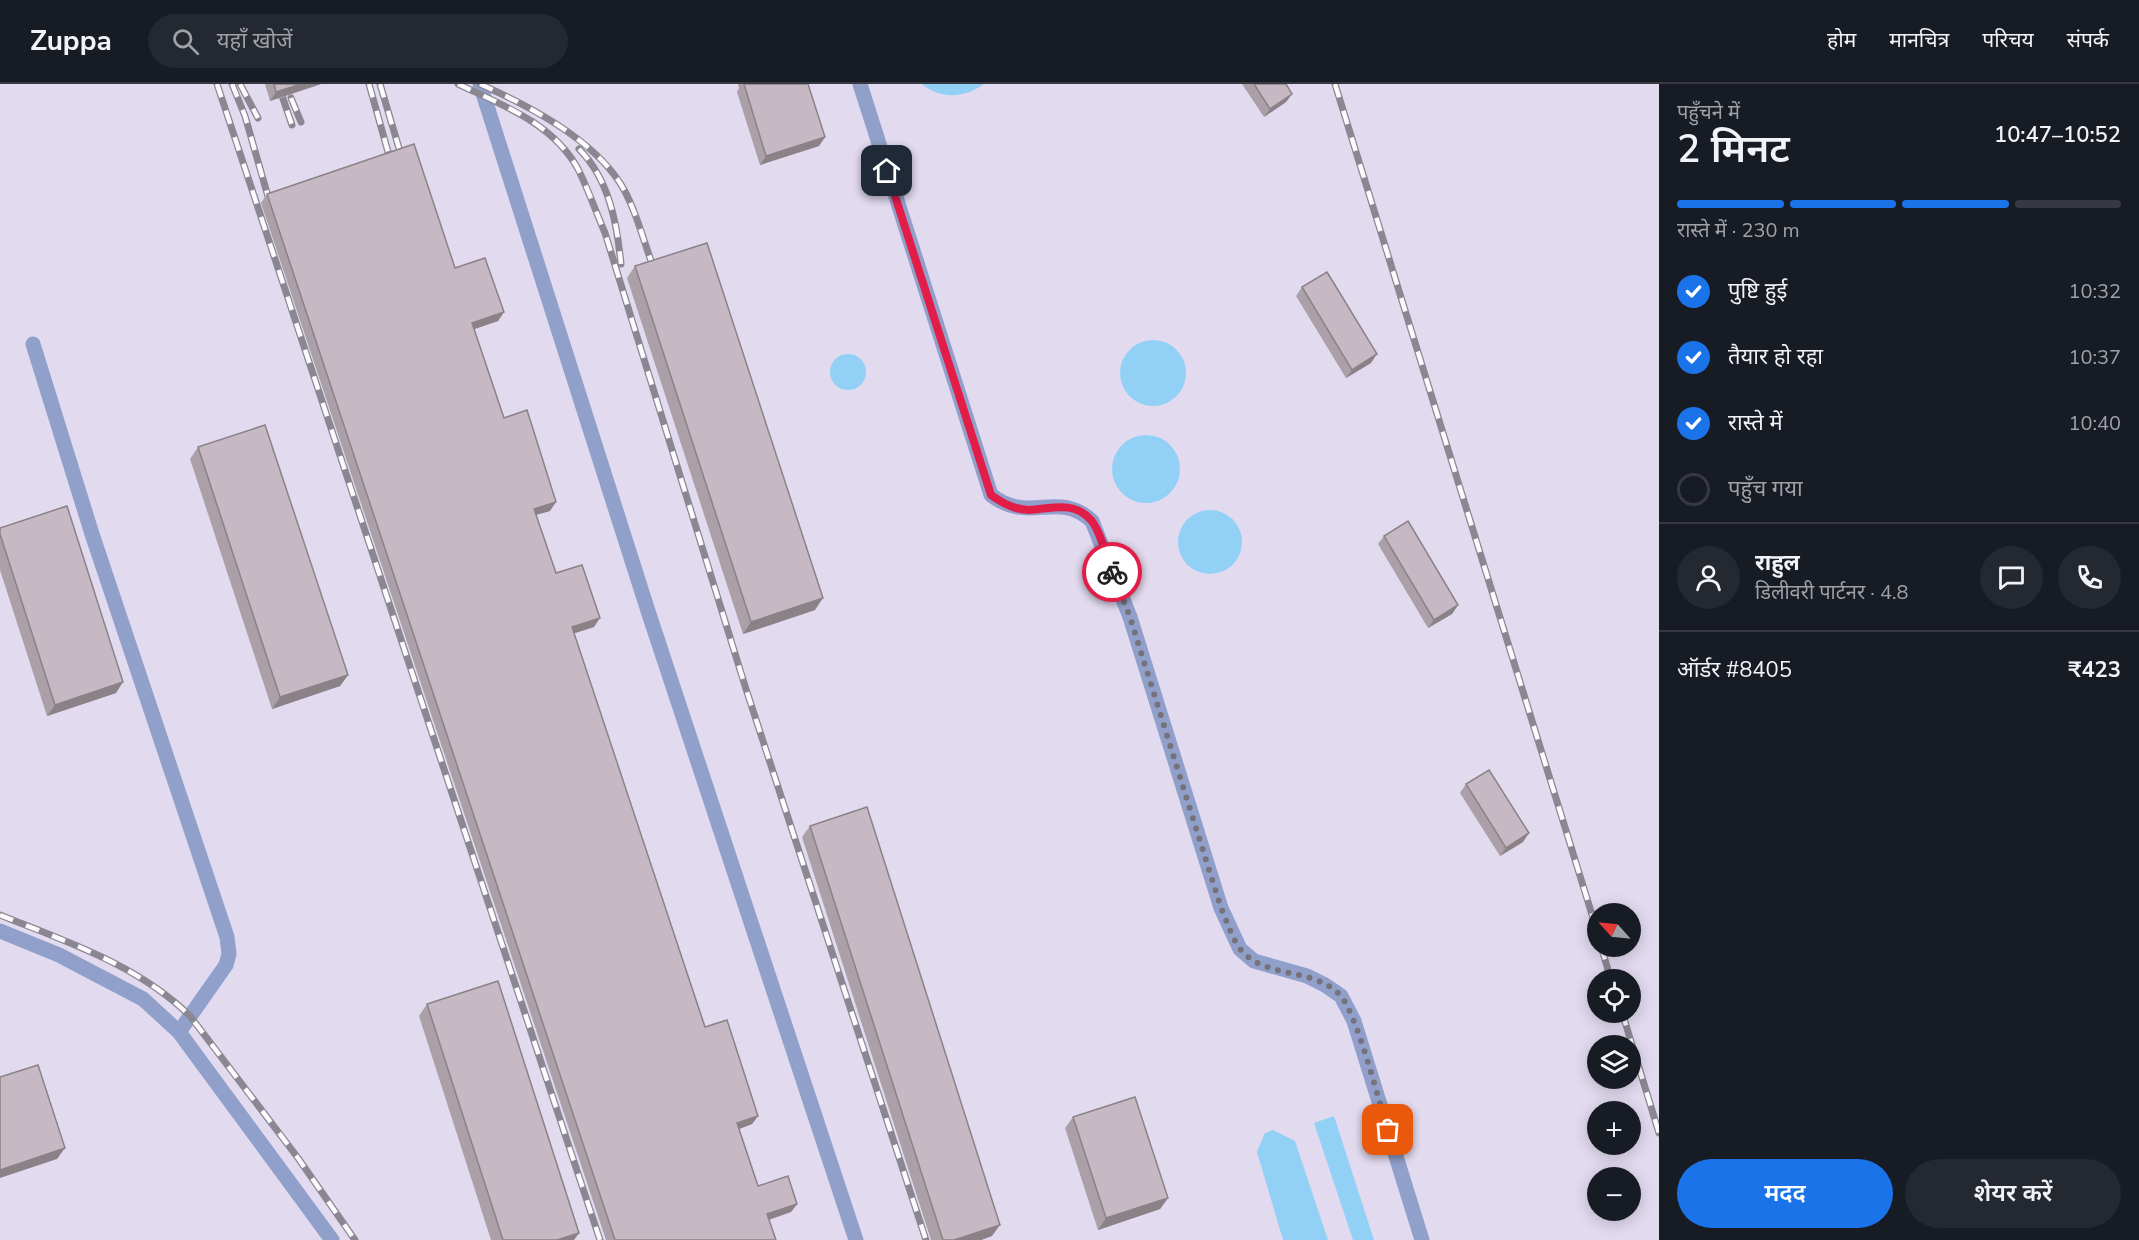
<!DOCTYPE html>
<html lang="hi">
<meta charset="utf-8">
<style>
body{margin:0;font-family:"Nunito Sans","Noto Sans Devanagari",sans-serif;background:#242831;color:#f1f3f6;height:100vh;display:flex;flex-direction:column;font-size:22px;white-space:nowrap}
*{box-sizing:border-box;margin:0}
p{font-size:20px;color:#9ea1a6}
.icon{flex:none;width:33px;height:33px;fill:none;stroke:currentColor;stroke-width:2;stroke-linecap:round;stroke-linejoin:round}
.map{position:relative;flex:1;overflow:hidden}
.panel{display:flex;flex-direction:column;background:#171b24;width:480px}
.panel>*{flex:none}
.needle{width:39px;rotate:297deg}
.buttons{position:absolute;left:1587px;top:819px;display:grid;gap:12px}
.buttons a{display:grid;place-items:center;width:54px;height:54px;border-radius:50%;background:#171b24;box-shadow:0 3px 15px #0003;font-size:30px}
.pin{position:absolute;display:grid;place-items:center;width:51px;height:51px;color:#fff;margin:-26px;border-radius:12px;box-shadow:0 3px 9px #0006}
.courier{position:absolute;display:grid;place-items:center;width:60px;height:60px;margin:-30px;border:4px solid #e11d48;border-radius:50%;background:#fff;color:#222;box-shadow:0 2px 8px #0007}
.overview em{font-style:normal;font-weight:600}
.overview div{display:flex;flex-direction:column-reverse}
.overview{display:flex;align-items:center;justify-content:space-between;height:102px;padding:0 18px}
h1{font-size:39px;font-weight:600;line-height:45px}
.bar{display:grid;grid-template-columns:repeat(4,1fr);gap:9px 6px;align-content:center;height:72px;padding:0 18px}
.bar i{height:8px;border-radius:4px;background:#363941}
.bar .selected{background:#1a73e8}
.bar p{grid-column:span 4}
.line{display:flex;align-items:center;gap:15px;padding:0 18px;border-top:2px solid #363941}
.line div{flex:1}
.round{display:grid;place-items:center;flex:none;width:63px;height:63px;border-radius:32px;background:#242831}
ol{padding:0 18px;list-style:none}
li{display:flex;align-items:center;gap:18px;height:66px}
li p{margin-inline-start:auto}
li .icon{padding:6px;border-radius:50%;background:#1a73e8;color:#fff;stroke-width:4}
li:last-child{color:#9ea1a6}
li i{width:33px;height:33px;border:3px solid #363941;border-radius:50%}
.button{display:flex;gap:12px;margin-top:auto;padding:12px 18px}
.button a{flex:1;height:69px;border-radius:36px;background:#1a73e8;color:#fff;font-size:24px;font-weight:600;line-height:69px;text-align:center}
.button a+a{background:#242831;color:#f1f3f6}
header{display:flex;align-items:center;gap:36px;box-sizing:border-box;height:84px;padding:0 30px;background:#171b24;border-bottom:2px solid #363941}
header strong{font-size:28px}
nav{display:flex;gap:33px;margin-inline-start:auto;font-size:21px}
.search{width:420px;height:54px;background:#242831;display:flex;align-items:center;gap:15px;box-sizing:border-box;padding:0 21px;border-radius:33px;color:#9ea1a6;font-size:22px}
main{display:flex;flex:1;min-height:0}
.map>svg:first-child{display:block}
.built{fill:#e2daef;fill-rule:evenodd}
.water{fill:#92d0f6}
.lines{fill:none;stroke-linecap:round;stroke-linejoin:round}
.minor{stroke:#91a0ca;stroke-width:15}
.rail-casing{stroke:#8b8792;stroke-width:7}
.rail{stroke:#fbfafd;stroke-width:4.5;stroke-dasharray:14;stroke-linecap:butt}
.wall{fill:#ab9fa8}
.shaded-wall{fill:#8b8288}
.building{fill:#c7b9c3;stroke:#8b8288;stroke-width:1.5}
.done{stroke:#76727c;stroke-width:6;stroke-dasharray:0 10.8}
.route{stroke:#e11d48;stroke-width:8}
</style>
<header>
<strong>Zuppa</strong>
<div class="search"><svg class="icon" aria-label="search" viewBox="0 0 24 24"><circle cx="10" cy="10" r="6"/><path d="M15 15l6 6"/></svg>यहाँ खोजें</div>
<nav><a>होम</a><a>मानचित्र</a><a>परिचय</a><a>संपर्क</a></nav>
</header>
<main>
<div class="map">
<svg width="1659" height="1156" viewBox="0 0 1659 1156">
<rect width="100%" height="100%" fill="#f0eafa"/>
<path class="built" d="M0,0h1659v1156h-1659zM1598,830h32v32h-32zM1598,896h32v32h-32zM1598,962h32v32h-32zM1598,1028h32v32h-32zM1598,1094h32v32h-32z"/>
<g class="water">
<path d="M922,0h62c-19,14 -43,16 -62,0z"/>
<circle cx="1153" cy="289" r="33"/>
<circle cx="848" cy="288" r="18"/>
<circle cx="1146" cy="385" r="34"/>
<circle cx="1210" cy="458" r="32"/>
<path d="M1334,1032l40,124h-21l-39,-117z"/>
<path d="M1273,1046l22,11 33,99h-45l-26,-88 8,-19z"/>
</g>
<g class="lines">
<g class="minor">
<path d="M480,0l168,527 208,629"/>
<path d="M860,0l131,411c39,30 66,-6 101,26l38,96 91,291 19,41 14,12 53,15 18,9 16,11 13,25 68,219"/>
<path d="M33,260l59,190 135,403 2,17 -3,11 -47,67"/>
<path d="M0,847l59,24 84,44 36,33 153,208"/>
</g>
<defs>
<g id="rail">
<path d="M217,0l383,1156"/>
<path d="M232,0l13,32 24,84"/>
<path d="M240,0l18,34"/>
<path d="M278,0l14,41"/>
<path d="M369,0l21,75"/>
<path d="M380,0l21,71"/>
<path d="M458,0c44,21 95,39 120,85 10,20 18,43 27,64l141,456 180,551"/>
<path d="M480,0c49,22 111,54 140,99 15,23 24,60 34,86"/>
<path d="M1335,0l263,850"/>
<path d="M291,14l10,24"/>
<path d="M579,65c30,30 38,74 42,115"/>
<path d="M0,831c67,27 138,50 190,101l108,142 57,82"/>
<path d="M1601,862l10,34"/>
<path d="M1622,928l37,121"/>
</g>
</defs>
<use href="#rail" class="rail-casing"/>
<use href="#rail" class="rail"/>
</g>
<g class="wall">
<path d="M265,0h56l-51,17z"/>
<path d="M738,0h70l17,53 -6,9 -59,19 -23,-73 2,-4z"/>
<path d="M1242,0h44l6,10 -6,8 -22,15z"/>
<path d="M267,110l188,74 49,44 -6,9 -24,8 30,89 46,93 -14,4 20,58 38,54 -20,6 131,394 53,89 -6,8 -13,5 19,57 39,18 -6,8 -22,8 7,20h-170l-345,-1037z"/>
<path d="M635,182l180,344 -72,24 -116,-356z"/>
<path d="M1302,203l69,76 -25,15 -50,-82z"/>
<path d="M198,363l150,228 -8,11 -68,23 -82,-250z"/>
<path d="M0,444l116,165 -69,23 -47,-146z"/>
<path d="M1384,452l74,69 -6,9 -24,14 -50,-84z"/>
<path d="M1466,700l57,58 -23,14 -40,-63z"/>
<path d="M810,742l182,410 -11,4h-50l-129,-403z"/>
<path d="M427,920l147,236h-83l-72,-224z"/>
<path d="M1073,1033l95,81 -8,11 -62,21 -33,-102z"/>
</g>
<g class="shaded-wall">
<path d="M301,0h20l-51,17 6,-9z"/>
<path d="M1292,10l-6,8 -22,15 6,-8z"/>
<path d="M825,53l-6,9 -59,19 6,-9z"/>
<path d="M504,228l-6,9 -32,11 6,-9z"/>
<path d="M1377,270l-6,9 -25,15 6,-8z"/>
<path d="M556,418l-6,9 -22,6 6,-8z"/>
<path d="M823,514l-8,12 -72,24 8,-12z"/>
<path d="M1458,521l-6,9 -24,14 6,-8z"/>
<path d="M600,534l-6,9 -28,9 6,-9z"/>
<path d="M348,591l-8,11 -68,23 8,-12z"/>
<path d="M123,598l-7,11 -69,23 8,-11z"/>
<path d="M1529,749l-6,9 -23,14 6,-8z"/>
<path d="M758,1032l-6,8 -21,8 6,-9z"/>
<path d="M65,1064l-8,11 -57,19v-8z"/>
<path d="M1168,1114l-8,11 -62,21 8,-12z"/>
<path d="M797,1120l-6,8 -30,10 6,-8z"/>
<path d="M1000,1141l-8,11 -11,4h-27z"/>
<path d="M579,1149l-5,7h-17z"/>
</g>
<g class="building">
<path d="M274,0h27l-25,8z"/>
<path d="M744,0h64l17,53 -59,19z"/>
<path d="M1254,0h32l6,10 -22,15z"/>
<path d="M414,60l41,124 30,-10 19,54 -32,11 32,95 23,-8 29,92 -22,7 22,64 26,-8 18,53 -28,9 133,400 22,-7 31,96 -21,7 21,63 30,-10 9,28 -30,10 9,26h-161l-348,-1046z"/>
<path d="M707,159l116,355 -72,24 -116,-356z"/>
<path d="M1327,188l50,82 -25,16 -50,-83z"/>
<path d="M265,341l83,250 -68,22 -82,-250z"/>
<path d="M67,422l56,176 -68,23 -55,-171v-6z"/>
<path d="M1408,437l50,84 -24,15 -50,-84z"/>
<path d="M1489,686l40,63 -23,15 -40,-64z"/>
<path d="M867,723l133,418 -46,15h-11l-133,-414z"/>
<path d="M498,897l81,252 -22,7h-54l-76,-236z"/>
<path d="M38,981l27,83 -65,22v-93z"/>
<path d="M1135,1013l33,101 -62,20 -33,-101z"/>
</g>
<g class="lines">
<path class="done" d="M1112,488l18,45 91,291c6,13 11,31 20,42 24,29 72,17 99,45 17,18 39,108 48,135"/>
<path class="route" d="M887,87l104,324c11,8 23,15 38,15 22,-1 44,-10 62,10 10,12 15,36 21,52"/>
</g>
</svg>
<div class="buttons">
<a><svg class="needle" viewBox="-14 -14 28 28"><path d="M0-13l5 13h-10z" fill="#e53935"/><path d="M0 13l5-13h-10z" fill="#9ea1a6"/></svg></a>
<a><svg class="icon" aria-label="locate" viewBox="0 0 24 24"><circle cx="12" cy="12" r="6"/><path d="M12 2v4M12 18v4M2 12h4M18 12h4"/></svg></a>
<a><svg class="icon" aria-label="layers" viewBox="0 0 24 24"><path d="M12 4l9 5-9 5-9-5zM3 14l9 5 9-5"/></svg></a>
<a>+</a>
<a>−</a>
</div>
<div class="pin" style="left:1388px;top:1046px;background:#ea580c"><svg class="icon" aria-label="bag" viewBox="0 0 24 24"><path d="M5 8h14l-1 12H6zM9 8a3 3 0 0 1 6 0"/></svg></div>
<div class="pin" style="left:887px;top:87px;background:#1f2937"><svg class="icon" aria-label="home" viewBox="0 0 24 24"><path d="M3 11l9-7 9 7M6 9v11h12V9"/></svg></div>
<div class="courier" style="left:1112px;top:488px"><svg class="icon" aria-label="bike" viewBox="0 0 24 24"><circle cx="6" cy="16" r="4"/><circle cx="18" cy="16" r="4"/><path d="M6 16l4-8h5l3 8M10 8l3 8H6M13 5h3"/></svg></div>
</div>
<section class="panel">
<div class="overview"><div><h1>2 मिनट</h1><p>पहुँचने में</p></div><em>10:47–10:52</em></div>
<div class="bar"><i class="selected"></i><i class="selected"></i><i class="selected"></i><i></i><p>रास्ते में · 230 m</p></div>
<ol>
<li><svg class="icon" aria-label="check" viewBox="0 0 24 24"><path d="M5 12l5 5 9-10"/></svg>पुष्टि हुई<p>10:32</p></li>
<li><svg class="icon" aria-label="check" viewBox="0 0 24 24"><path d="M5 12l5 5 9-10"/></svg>तैयार हो रहा<p>10:37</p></li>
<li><svg class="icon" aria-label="check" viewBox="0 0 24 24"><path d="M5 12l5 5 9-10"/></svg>रास्ते में<p>10:40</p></li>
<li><i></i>पहुँच गया</li>
</ol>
<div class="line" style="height:108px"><a class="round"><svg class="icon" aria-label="person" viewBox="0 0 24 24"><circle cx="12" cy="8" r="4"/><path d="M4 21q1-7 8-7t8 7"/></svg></a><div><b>राहुल</b><p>डिलीवरी पार्टनर · 4.8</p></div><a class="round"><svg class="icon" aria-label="chat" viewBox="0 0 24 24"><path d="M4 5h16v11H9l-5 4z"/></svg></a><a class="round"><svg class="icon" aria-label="phone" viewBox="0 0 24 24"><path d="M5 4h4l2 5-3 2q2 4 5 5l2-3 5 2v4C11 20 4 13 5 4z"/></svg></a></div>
<div class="line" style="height:78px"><div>ऑर्डर #8405</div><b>₹423</b></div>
<div class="button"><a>मदद</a><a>शेयर करें</a></div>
</section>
</main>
